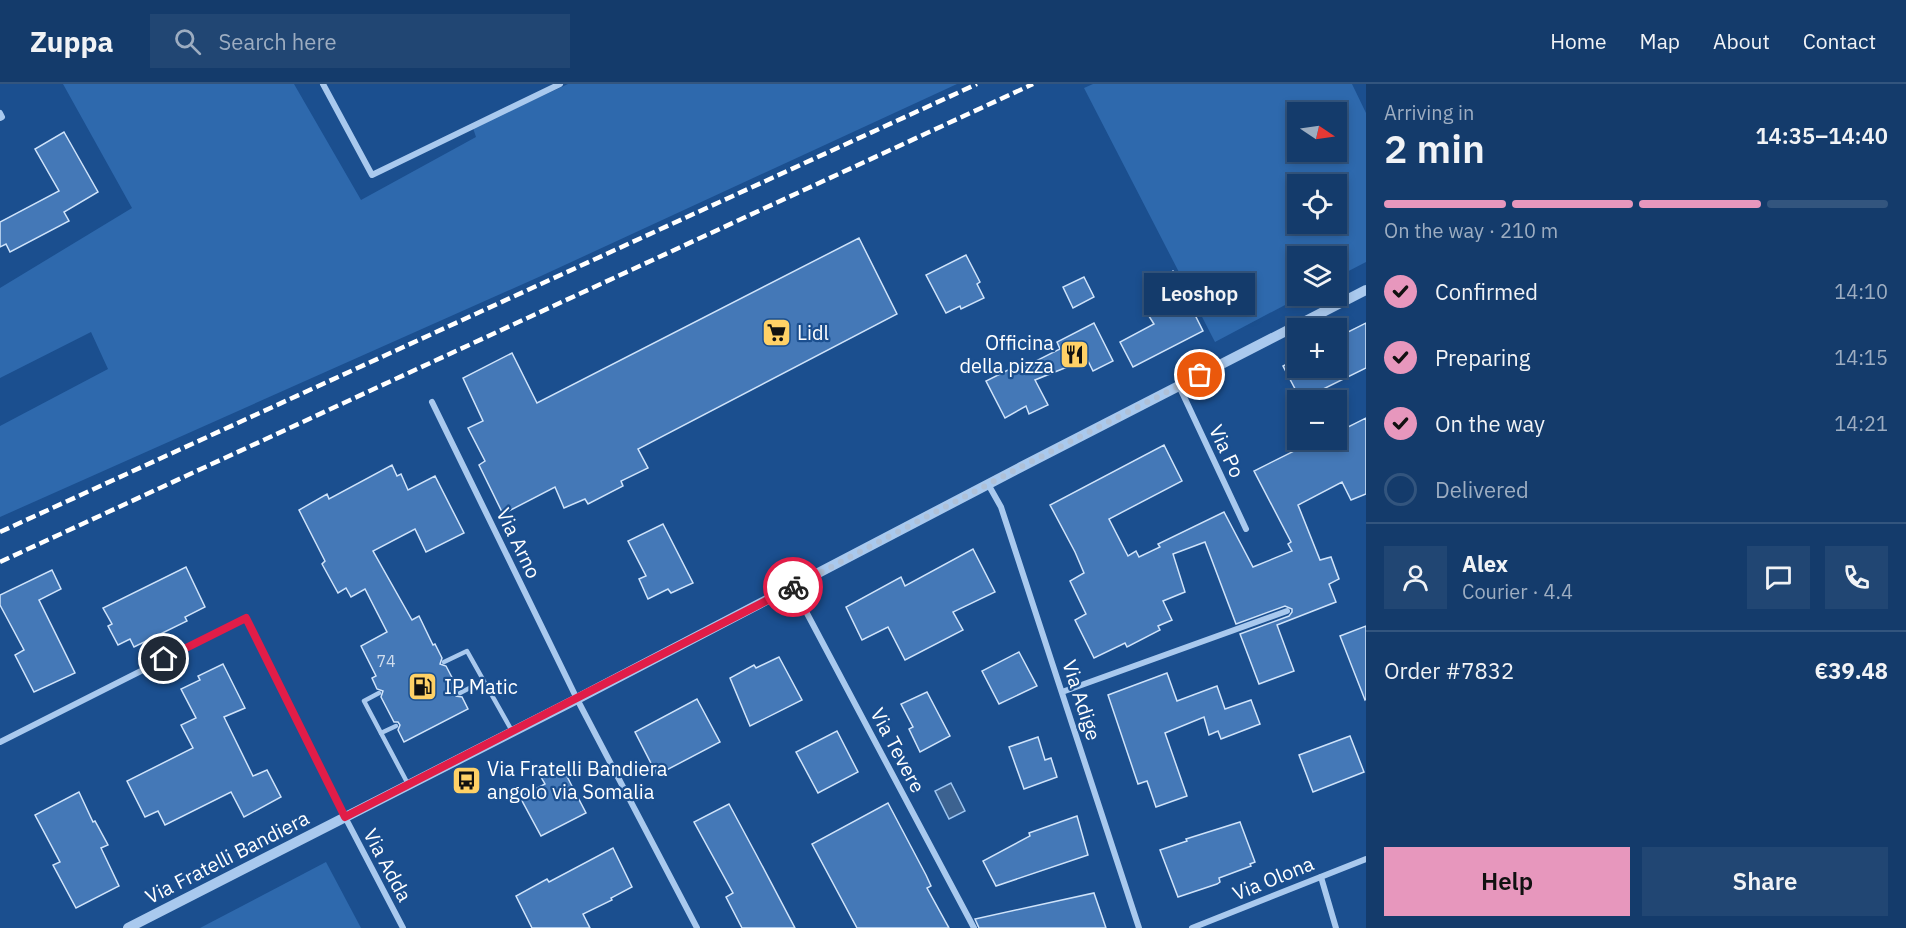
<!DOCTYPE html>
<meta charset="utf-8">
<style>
body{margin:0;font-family:"IBM Plex Sans",sans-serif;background:#214673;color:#f1f3f6;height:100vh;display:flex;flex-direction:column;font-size:22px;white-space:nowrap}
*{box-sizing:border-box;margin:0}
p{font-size:20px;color:#9dadc1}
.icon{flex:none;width:33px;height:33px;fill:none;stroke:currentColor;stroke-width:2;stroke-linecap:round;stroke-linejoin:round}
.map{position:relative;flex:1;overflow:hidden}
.panel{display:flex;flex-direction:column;background:#143b6b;width:540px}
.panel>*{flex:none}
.needle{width:39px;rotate:103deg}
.fabs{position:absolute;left:1287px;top:18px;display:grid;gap:12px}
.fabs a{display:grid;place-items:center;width:60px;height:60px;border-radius:0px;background:#143b6b;box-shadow:0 3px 9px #0003,0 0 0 2px #33557e;font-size:30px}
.pin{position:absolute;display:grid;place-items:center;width:51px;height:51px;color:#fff;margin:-26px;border:3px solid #fff;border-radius:50%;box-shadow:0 2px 6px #0007}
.courier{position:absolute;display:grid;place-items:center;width:60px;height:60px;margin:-30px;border:4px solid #e11d48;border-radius:50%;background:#fff;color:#222;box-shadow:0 2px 8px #0007}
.bubble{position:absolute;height:42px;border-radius:0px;background:#143b6b;box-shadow:0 3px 9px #0003,0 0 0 2px #33557e;font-size:20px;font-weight:600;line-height:42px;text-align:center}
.headline em{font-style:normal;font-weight:600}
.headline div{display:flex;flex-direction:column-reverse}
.headline{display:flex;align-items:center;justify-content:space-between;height:102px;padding:0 18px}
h1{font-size:39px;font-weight:600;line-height:45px}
.bar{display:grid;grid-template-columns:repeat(4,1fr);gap:9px 6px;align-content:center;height:72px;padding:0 18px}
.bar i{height:8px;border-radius:4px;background:#33557e}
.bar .selected{background:#e797bd}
.bar p{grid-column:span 4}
.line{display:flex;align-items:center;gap:15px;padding:0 18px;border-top:2px solid #33557e}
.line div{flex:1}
.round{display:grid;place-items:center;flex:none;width:63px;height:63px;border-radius:0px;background:#214673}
ol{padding:0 18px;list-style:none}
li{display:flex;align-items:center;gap:18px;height:66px}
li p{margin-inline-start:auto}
li .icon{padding:6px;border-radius:50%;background:#e797bd;color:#111;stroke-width:4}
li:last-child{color:#9dadc1}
li i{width:33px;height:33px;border:3px solid #33557e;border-radius:50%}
.cta{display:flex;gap:12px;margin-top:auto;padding:12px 18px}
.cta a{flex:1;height:69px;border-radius:0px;background:#e797bd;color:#111;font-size:24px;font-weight:600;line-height:69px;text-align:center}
.cta a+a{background:#214673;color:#f1f3f6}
header{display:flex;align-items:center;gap:36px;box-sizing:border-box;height:84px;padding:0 30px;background:#143b6b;border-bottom:2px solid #33557e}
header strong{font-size:28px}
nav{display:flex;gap:33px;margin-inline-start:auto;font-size:21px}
.search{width:420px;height:54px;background:#214673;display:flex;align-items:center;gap:15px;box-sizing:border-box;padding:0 21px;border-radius:0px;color:#9dadc1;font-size:22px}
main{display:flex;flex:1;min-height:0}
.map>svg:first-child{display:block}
.green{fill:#2e69ad;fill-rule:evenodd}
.water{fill:#3c6290;stroke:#9cc4f0;stroke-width:1.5}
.building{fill:#4478b7;stroke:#cfe3fa;stroke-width:1.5}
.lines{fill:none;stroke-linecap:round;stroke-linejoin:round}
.service{stroke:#a9c9ee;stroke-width:4.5}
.minor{stroke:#a9c9ee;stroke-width:6}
.tertiary{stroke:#a9c9ee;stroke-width:10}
.rail{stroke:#fff;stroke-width:4.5;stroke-dasharray:10 4.5;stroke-linecap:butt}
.done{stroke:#afc1d8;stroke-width:6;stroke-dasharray:0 10.8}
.route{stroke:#e11d48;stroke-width:8}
.labels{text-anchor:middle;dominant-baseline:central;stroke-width:4.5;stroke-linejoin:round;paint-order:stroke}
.number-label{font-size:16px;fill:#d0dded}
.poi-label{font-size:20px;fill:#fff;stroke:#1b4f8f;text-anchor:start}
.street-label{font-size:20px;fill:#fff;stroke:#1b4f8f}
</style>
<header>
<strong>Zuppa</strong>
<div class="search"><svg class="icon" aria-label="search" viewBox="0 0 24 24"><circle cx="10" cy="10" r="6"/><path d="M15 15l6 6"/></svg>Search here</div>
<nav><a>Home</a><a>Map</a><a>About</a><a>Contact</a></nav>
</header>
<main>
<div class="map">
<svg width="1366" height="844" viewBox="0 0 1366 844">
<rect width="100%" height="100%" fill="#1b4f8f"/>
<g class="green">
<path d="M63,0h231l67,116 115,-63 -3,-9 95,-44h389l-416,192 -541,241v-91l108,-57 -17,-37 -91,46v-90l132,-80z"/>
<path d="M1093,0h259l14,29v149l-29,15 -1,-21h-38v40h4l-87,46 -131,-254zM1298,28h38v40h-38zM1298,100h38v40h-38z"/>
<path d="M326,778l35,66h-161z"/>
</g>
<path class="water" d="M951,699l14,28 -16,8 -14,-28z"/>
<g class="building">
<path d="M64,48l34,60 -34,20 5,9 -59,31 -4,-8 -6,3v-25l59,-31 -24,-42z"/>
<path d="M859,154l38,76 -259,135 10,19 -27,13 2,5 -35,18 -3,-5 -21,9 -9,-21 -52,27 -24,-49 6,-4 -17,-33 15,-7 -20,-43 49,-25 25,50z"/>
<path d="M966,171l14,27 -3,2 7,14 -23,11 -1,-3 -14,7 -20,-38z"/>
<path d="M1173,187l30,60 -70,36 -13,-25 34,-18 -7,-11 19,-10 -11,-21z"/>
<path d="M1084,193l10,20 -21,11 -10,-21z"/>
<path d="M1094,239l19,38 -20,10 -6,-12 -52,21 13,25 -19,9 -3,-8 -21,12 -19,-37 24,-12 2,4 48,-24 -3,-7z"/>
<path d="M1366,239v45l-65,32 -18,-34 15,-8v10h38v-30z"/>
<path d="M1366,334v76l-15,6 -9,-18 -44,23 22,55 11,-3 8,22 -10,5 7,18 -59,23 17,46 -35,13 -19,-50 49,-18 3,-4v-3l-7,-3 -49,18 -31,-82 -32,12 12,38 -22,9 9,19 -14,6 2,4 -33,17 -2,-4 -31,15 -19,-38 11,-6 -16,-33 14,-8 -9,-21 -25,-47 114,-60 18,36 -73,38 19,37 8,-5 3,6 21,-10 -2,-3 66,-32 29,55 39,-16 -4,-7 3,-2 -37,-71 62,-31h20v-7z"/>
<path d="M392,381l5,11 4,-2 7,16 27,-14 29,57 -38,19 -11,-23 -42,22 39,69 7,-4 14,29 2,-1 7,14 -2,6 6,2 12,23 -2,3v4l6,1 6,12 -64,33 -6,-12 2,-5 -2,-3h-4l-13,-25 2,-6 -6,-2 -5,-11 4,-2 -15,-30 26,-14 -22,-43 -14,8 -5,-9 -8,5 -16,-29 3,-3 -26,-51 28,-16 2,5z"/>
<path d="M663,440l30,59 -22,10 -3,-4 -20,10 -9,-20 7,-3 -18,-35z"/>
<path d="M973,465l22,43 -42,20 10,18 -58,30 -17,-33 -26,13 -16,-33 55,-30 4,9z"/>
<path d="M186,483l19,40 -20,10 2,4 -53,26 -4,-8 -12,6 -10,-19 4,-2 -9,-16z"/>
<path d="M52,486l9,19 -22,11 36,73 -41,19 -19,-37 9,-5 -24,-45v-10z"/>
<path d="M1366,542v73l-1,1 -25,-64z"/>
<path d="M1019,568l18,34 -38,18 -17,-33z"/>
<path d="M779,573l23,43 -52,26 -20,-48 24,-13 2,3z"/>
<path d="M223,580l22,44 -21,9 29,59 14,-6 14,27 -37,20 -13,-25 -66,33 -7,-14 -13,6 -18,-36 66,-33 -12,-23 15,-7 -15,-29 19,-9 -2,-4z"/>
<path d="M1167,589l10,28 40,-15 8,23 26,-9 9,24 -39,15 -3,-8 -9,4 -5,-18 -39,16 22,63 -31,11 -9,-26 -9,3 -30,-89z"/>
<path d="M927,608l23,44 -30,16 -11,-23 4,-2 -12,-23z"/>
<path d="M697,615l23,43 -63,33 -22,-43z"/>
<path d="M837,647l21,41 -40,21 -22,-41z"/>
<path d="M1350,652l14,36 -51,20 -14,-37z"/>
<path d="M1038,653l7,23 6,-2 6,19 -33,12 -15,-42z"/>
<path d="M562,683l24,46 -45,23 -21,-39 25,-13 -4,-7z"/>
<path d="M79,708l14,30 2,-1 13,24 -7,3 18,38 -43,22 -23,-43 7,-3 -25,-47z"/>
<path d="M888,719l38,72 5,11 -4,2 22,40h-92l-45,-84z"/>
<path d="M729,720l28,52 38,72h-53l-16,-31 7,-4 -39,-71z"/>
<path d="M1077,732l11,39 -92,31 -13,-25 47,-25 -1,-3z"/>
<path d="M1240,738l15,40 -5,2 1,2 -32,12 1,4 -3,2 -39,13 -18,-47 27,-9 -1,-2z"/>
<path d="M613,764l19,39 -21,11 1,2 -29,14 7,14h-58l-16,-32 31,-17 2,3z"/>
<path d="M1094,809l12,35h-127l-4,-9z"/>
</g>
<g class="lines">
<g class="service">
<path d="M444,578l23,-11 45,80"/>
<path d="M379,609l-15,8 44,83"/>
<path d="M460,609l23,-12"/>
<path d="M381,649l15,-7"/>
</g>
<g class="minor">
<path d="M323,0l49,91 188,-91"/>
<path d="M0,29l2,4 -2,1"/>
<path d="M1179,302l67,143"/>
<path d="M432,318l145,297 120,229"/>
<path d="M988,400l13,23 138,421"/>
<path d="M793,503l181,341"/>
<path d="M1062,608l225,-81"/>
<path d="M0,658l246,-124 99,199 58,111"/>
<path d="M1321,793l15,51"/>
<path d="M1192,844l174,-69"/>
</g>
<path class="tertiary" d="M128,844l449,-229 444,-232 345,-177"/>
<g class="rail">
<path d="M0,448l977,-448"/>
<path d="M0,478l1033,-478"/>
</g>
</g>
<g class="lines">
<path class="done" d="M793,503l228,-120 179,-92"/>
<path class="route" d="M164,575l82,-41 99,199 448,-230"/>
</g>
<defs>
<symbol id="supermarket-square" viewBox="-11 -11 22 22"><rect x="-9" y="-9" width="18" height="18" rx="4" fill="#ffd166" stroke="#1b4f8f"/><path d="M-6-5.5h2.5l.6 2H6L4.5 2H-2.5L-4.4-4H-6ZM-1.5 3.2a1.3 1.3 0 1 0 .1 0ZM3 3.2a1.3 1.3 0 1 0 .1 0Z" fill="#111"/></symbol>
<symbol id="restaurant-square" viewBox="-11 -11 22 22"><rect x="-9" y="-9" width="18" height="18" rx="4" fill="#ffd166" stroke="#1b4f8f"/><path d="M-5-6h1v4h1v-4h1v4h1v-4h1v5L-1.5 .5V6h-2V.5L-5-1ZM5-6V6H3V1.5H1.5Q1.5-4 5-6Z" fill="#111"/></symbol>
<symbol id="fuel-square" viewBox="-11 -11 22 22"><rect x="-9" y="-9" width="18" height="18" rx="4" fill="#ffd166" stroke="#1b4f8f"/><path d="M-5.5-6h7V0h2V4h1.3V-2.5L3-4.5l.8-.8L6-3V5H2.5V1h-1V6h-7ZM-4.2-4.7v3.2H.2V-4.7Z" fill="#111"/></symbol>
<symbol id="bus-square" viewBox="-11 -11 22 22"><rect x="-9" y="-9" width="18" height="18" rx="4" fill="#ffd166" stroke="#1b4f8f"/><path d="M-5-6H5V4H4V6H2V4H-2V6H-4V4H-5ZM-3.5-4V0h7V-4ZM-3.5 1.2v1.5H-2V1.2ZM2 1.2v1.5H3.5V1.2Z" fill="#111"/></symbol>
</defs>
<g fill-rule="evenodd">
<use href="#supermarket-square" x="760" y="232" width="33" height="33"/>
<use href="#restaurant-square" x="1058" y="254" width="33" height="33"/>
<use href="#fuel-square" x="406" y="586" width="33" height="33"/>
<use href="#bus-square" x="450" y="680" width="33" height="33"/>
</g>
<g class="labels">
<g class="number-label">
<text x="386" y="577">74</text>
</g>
<g class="poi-label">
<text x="797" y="248">Lidl</text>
<text x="1054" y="258" text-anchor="end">Officina<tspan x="1054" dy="23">della pizza</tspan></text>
<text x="444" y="602">IP Matic</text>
<text x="487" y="684">Via Fratelli Bandiera<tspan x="487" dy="23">angolo via Somalia</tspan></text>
</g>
<g class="street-label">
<text transform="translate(1227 367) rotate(65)">Via Po</text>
<text transform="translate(519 459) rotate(64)">Via Arno</text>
<text transform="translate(1082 616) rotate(72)">Via Adige</text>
<text transform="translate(898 666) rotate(62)">Via Tevere</text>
<text transform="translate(227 773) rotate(-27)">Via Fratelli Bandiera</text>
<text transform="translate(388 781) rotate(62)">Via Adda</text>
<text transform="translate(1273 794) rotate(-22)">Via Olona</text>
</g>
</g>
</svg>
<div class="fabs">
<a><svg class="needle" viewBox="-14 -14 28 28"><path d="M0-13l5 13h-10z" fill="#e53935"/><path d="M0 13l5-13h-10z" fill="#9dadc1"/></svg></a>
<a><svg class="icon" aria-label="locate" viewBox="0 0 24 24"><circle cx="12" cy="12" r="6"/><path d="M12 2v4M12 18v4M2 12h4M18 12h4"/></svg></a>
<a><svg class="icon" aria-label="layers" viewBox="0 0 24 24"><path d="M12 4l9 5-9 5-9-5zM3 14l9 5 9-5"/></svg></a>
<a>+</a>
<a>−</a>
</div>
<div class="pin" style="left:1200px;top:291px;background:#ea580c"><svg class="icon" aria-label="bag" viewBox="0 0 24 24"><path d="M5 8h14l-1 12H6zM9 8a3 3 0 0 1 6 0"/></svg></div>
<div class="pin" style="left:164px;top:575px;background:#1f2937"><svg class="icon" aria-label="home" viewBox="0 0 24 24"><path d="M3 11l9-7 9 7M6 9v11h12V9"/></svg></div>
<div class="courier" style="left:793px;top:503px"><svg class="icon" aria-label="bike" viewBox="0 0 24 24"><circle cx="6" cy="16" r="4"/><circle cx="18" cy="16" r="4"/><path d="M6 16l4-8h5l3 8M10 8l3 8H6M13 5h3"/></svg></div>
<div class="bubble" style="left:1144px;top:189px;width:111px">Leoshop</div>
</div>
<section class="panel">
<div class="headline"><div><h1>2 min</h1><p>Arriving in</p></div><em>14:35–14:40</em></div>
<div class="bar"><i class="selected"></i><i class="selected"></i><i class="selected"></i><i></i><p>On the way · 210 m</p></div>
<ol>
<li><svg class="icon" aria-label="check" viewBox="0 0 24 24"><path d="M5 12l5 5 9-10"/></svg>Confirmed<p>14:10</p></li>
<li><svg class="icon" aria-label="check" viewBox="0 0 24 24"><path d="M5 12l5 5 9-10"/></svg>Preparing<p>14:15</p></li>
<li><svg class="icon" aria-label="check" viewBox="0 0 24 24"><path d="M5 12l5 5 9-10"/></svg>On the way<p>14:21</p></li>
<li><i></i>Delivered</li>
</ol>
<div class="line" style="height:108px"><a class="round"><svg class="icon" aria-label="person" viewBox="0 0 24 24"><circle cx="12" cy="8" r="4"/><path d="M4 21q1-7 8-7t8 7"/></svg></a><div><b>Alex</b><p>Courier · 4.4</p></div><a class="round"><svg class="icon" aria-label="chat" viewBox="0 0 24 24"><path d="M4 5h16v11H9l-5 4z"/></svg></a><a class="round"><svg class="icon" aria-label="phone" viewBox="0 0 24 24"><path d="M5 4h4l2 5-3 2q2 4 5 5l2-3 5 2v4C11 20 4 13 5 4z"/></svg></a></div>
<div class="line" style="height:78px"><div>Order #7832</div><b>€39.48</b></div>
<div class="cta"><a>Help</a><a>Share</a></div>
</section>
</main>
